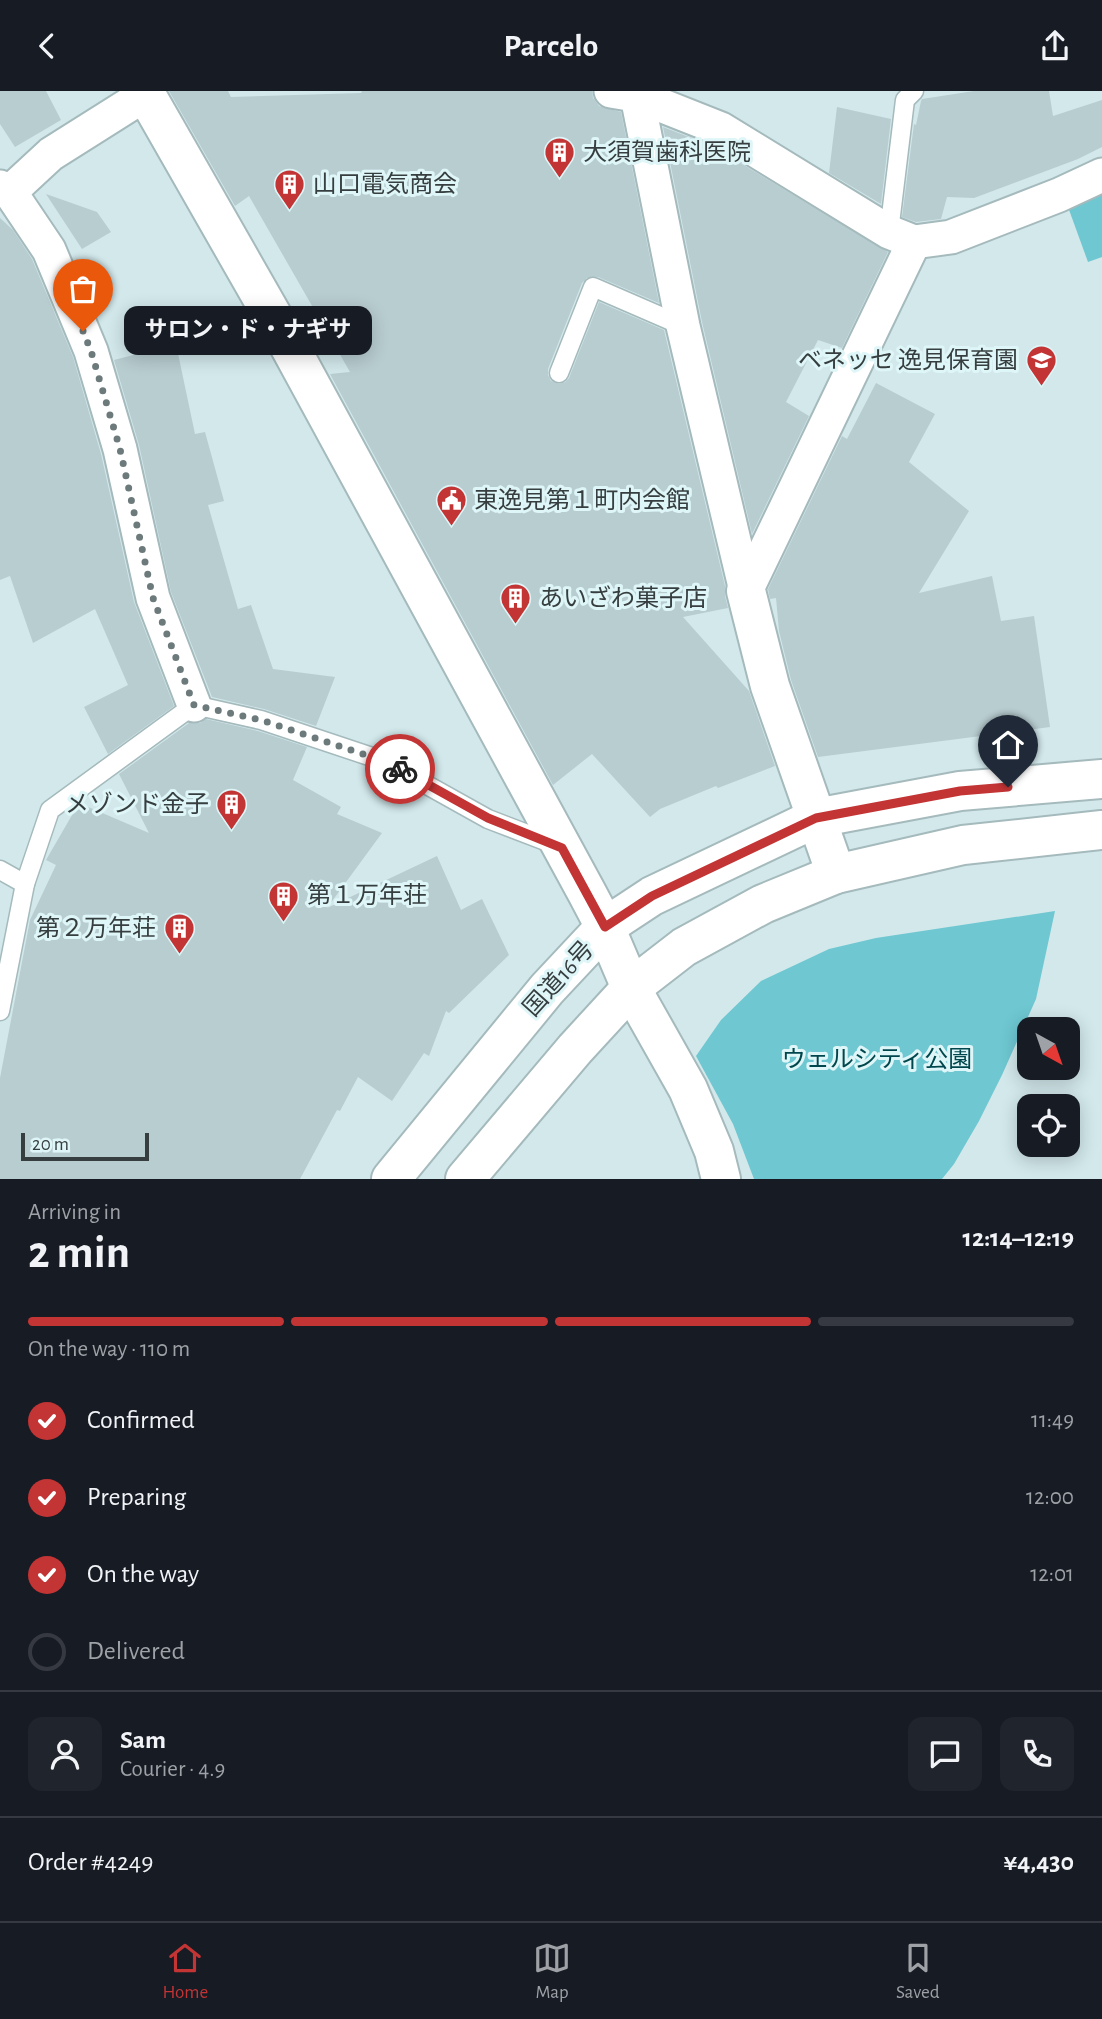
<!DOCTYPE html>
<meta charset="utf-8">
<style>
body{margin:0;font-family:"Alegreya Sans","Noto Sans JP",sans-serif;background:#20242c;color:#f1f3f6;height:100vh;display:flex;flex-direction:column;font-size:26px;white-space:nowrap}
*{box-sizing:border-box;margin:0}
p{font-size:23px;color:#9ea1a6}
.icon{flex:none;width:38px;height:38px;fill:none;stroke:currentColor;stroke-width:2;stroke-linecap:round;stroke-linejoin:round}
.map{position:relative;height:1088px;overflow:hidden}
.panel{display:flex;flex-direction:column;background:#171b24;flex:1}
.panel>*{flex:none}
.needle{width:46px;rotate:140deg}
.buttons{position:absolute;left:1017px;top:926px;display:grid;gap:14px}
.buttons a{display:grid;place-items:center;width:63px;height:63px;border-radius:14px;background:#171b24;box-shadow:0 4px 18px #0003;font-size:35px}
.scale{position:absolute;left:21px;bottom:18px;width:128px;box-sizing:border-box;padding-left:7px;border:4px solid #363e3f;border-top:0;font-size:19px;line-height:24px;white-space:nowrap;color:#363e3f;-webkit-text-stroke:5px #dff6f8;paint-order:stroke}
.pin{position:absolute;display:grid;place-items:center;width:60px;height:60px;color:#fff;margin:-72px -30px;border-radius:50% 50% 50% 0;rotate:-45deg;box-shadow:0 0 7px #0007}
.pin .icon{rotate:45deg}
.courier{position:absolute;display:grid;place-items:center;width:70px;height:70px;margin:-35px;border:5px solid #c33435;border-radius:50%;background:#fff;color:#222;box-shadow:0 2px 9px #0007}
.bubble{position:absolute;height:49px;border-radius:14px;background:#171b24;box-shadow:0 4px 18px #0003;font-size:23px;font-weight:700;line-height:49px;text-align:center}
.head em{font-style:normal;font-weight:700}
.head div{display:flex;flex-direction:column-reverse}
.head{display:flex;align-items:center;justify-content:space-between;height:119px;padding:0 28px}
h1{font-size:46px;font-weight:700;line-height:52px}
.bar{display:grid;grid-template-columns:repeat(4,1fr);gap:10px 7px;align-content:center;height:84px;padding:0 28px}
.bar i{height:9px;border-radius:5px;background:#363941}
.bar .selected{background:#c33435}
.bar p{grid-column:span 4}
.line{display:flex;align-items:center;gap:18px;padding:0 28px;border-top:2px solid #363941}
.line div{flex:1}
.round{display:grid;place-items:center;flex:none;width:74px;height:74px;border-radius:14px;background:#20242c}
ol{padding:0 28px;list-style:none}
li{display:flex;align-items:center;gap:21px;height:77px}
li p{margin-inline-start:auto}
li .icon{padding:7px;border-radius:50%;background:#c33435;color:#fff;stroke-width:4}
li:last-child{color:#9ea1a6}
li i{width:38px;height:38px;border:4px solid #363941;border-radius:50%}
header{display:flex;justify-content:space-between;align-items:center;height:91px;padding:0 28px;background:#171b24;font-size:32px;font-weight:700}
.menu{display:flex;justify-content:space-around;align-items:center;height:98px;border-top:2px solid #363941;background:#171b24;font-size:19px;color:#9ea1a6}
.menu a{display:grid;justify-items:center;gap:4px}
.menu .selected{color:#c33435}
.map>svg:first-child{display:block}
.green{fill:#6ec7d1}
.building{fill:#b8cdd0}
.lines{fill:none;stroke-linecap:round;stroke-linejoin:round}
.lane-casing{stroke:#a5babc;stroke-width:21}
.street-casing{stroke:#a5babc;stroke-width:37}
.secondary-casing{stroke:#a5babc;stroke-width:42}
.highway-casing{stroke:#a5babc;stroke-width:42}
.lane{stroke:#fff;stroke-width:18}
.street{stroke:#fff;stroke-width:33}
.secondary{stroke:#fff;stroke-width:38}
.highway{stroke:#fff;stroke-width:38}
.done{stroke:#6d7a7b;stroke-width:7;stroke-dasharray:0 12.6}
.route{stroke:#c33435;stroke-width:9}
.labels{text-anchor:middle;dominant-baseline:central;stroke-width:6;stroke-linejoin:round;paint-order:stroke}
.poi-label{font-size:24px;fill:#363e3f;stroke:#dff6f8;text-anchor:start}
.street-label{font-size:24px;fill:#363e3f;stroke:#dff6f8}
.park-label{font-size:24px;fill:#00474d;stroke:#dff6f8}
</style>
<header><svg class="icon" aria-label="back" viewBox="0 0 24 24"><path d="M15 5l-7 7 7 7"/></svg>Parcelo<svg class="icon" aria-label="share" viewBox="0 0 24 24"><path d="M12 15V3M7 8l5-5 5 5M5 13v7h14v-7"/></svg></header>
<div class="map">
<svg width="1102" height="1088" viewBox="0 0 1102 1088">
<rect width="100%" height="100%" fill="#d2e8eb"/>
<g class="green">
<path d="M1102,100v66l-14,5 -20,-55z"/>
<path d="M1055,820l-19,88 -34,76 -23,46 -25,43 -12,15h-188l-21,-55 -37,-68 25,-36 40,-39 68,-32 47,-11z"/>
</g>
<g class="building">
<path d="M0,0h46l15,29 -46,27 -15,-23z"/>
<path d="M169,0h59l3,6 130,-4 1,-2h230l1,7 6,8 22,6 38,191 -61,-26 -11,1 -5,5 -34,86v6l3,6 9,3 5,-2 4,-4 30,-76 65,28 61,256v10l3,12 -45,9 66,74 26,75 -57,22 -2,-2 -56,23 -10,8 -58,-63 -39,31 -223,-411 20,-2 -101,-176 -14,10z"/>
<path d="M974,0h75l4,25 49,-16v47l-24,12 -104,39 -27,-1 -6,22 -25,3 -14,-5 12,-93 2,1 5,-24 1,-2z"/>
<path d="M837,16l54,12 -10,85 -52,-31z"/>
<path d="M663,36l49,19 176,106 -46,96 -24,-8 -32,62 23,14 -57,118 -50,-212z"/>
<path d="M46,103l51,18 14,20 -29,17z"/>
<path d="M0,127l13,12 19,29 41,98 28,97 33,148 40,104 -66,48 -24,-47 44,-22 -33,-76 -62,34 -23,-67 -10,4z"/>
<path d="M176,253l19,90 10,-2 19,69 -16,4 30,104 13,-4 22,64 62,8 -19,49 -52,-17 -52,-12 -41,-105 -32,-147 -25,-85z"/>
<path d="M876,292l59,31 -26,48 60,49 -50,82 73,-17 9,45 33,-5 16,111 -232,30 -27,-77 -12,-49 -3,-33 -6,1 -2,-10 74,-153 5,3z"/>
<path d="M206,628l52,12 49,16 -14,33 48,27 -4,7 45,19 -55,75 110,-52 24,54 21,-11 27,56 -60,58 -3,-2 -17,45 -5,-3 -32,48 -34,-24 -18,34 -3,-1 -37,69h-300v-101l30,-158 26,-55 -10,-5 33,-57 70,30 -30,-59 70,-51h11z"/>
</g>
<g class="lines">
<defs>
<g id="lane">
<path d="M889,141l16,-132 9,-9"/>
<path d="M559,282l34,-86 90,39"/>
<path d="M0,779l25,14"/>
<path d="M0,920l25,-127 25,-74 144,-105 67,15 123,41 104,58 68,26"/>
</g>
<g id="street">
<path d="M611,0l24,4 86,34 168,103 25,10 37,-5 108,-42 43,-20"/>
<path d="M636,0l47,235 63,265"/>
<path d="M0,96l10,5 39,58 42,101 29,98 33,149 41,107"/>
<path d="M10,101l41,-38 95,-60"/>
<path d="M746,500l168,-349"/>
</g>
<g id="secondary">
<path d="M144,0l141,247 302,555 18,34 26,61 57,101 26,62 7,28"/>
<path d="M746,500l24,95 66,188"/>
</g>
<g id="highway">
<path d="M391,1088l156,-190 58,-62 47,-31 164,-78 144,-27 142,-12"/>
<path d="M465,1088l110,-130 56,-61 53,-41 79,-43 73,-30 127,-29 139,-15"/>
</g>
</defs>
<use href="#lane" class="lane-casing"/>
<use href="#street" class="street-casing"/>
<use href="#secondary" class="secondary-casing"/>
<use href="#highway" class="highway-casing"/>
<use href="#lane" class="lane"/>
<use href="#street" class="street"/>
<use href="#secondary" class="secondary"/>
<use href="#highway" class="highway"/>
</g>
<g class="lines">
<path class="done" d="M83,240l8,20 29,98 33,149 41,107 67,15 123,41 16,8"/>
<path class="route" d="M400,678l88,49 74,30 43,79 47,-31 164,-78 144,-27 48,-4"/>
</g>
<defs>
<symbol id="building-pin" viewBox="-11 -11 22 30"><path d="M0 17L-7.5 6A9.5 9.5 0 1 1 7.5 6Z" fill="#c33435" stroke="#dff6f8"/><path d="M-4-6H4V6H1V3H-1V6H-4ZM-2.5-4.3h1.7v1.8h-1.7ZM.8-4.3h1.7v1.8H.8ZM-2.5-1h1.7V.8h-1.7ZM.8-1h1.7V.8H.8Z" fill="#fff"/></symbol>
<symbol id="school-pin" viewBox="-11 -11 22 30"><path d="M0 17L-7.5 6A9.5 9.5 0 1 1 7.5 6Z" fill="#c33435" stroke="#dff6f8"/><path d="M0-5L7-2L0 1L-7-2ZM-4 1L0 2.5L4 1V4Q0 6-4 4Z" fill="#fff"/></symbol>
<symbol id="civic-pin" viewBox="-11 -11 22 30"><path d="M0 17L-7.5 6A9.5 9.5 0 1 1 7.5 6Z" fill="#c33435" stroke="#dff6f8"/><path d="M-.6-6.5H3V-4.5H.6V-3L4-1V1h2V6H-6V1h2V-1L-.6-3ZM-1.2 2.5V6h2.4V2.5Z" fill="#fff"/></symbol>
</defs>
<g fill-rule="evenodd">
<use href="#building-pin" x="542" y="44" width="35" height="47"/>
<use href="#building-pin" x="272" y="76" width="35" height="47"/>
<use href="#school-pin" x="1024" y="252" width="35" height="47"/>
<use href="#civic-pin" x="434" y="392" width="35" height="47"/>
<use href="#building-pin" x="498" y="490" width="35" height="47"/>
<use href="#building-pin" x="214" y="696" width="35" height="47"/>
<use href="#building-pin" x="266" y="788" width="35" height="47"/>
<use href="#building-pin" x="162" y="820" width="35" height="47"/>
</g>
<g class="labels">
<g class="poi-label">
<text x="583" y="62">大須賀歯科医院</text>
<text x="313" y="94">山口電気商会</text>
<text x="1018" y="270" text-anchor="end">ベネッセ 逸見保育園</text>
<text x="474" y="410">東逸見第１町内会館</text>
<text x="539" y="508">あいざわ菓子店</text>
<text x="209" y="714" text-anchor="end">メゾンド金子</text>
<text x="307" y="805">第１万年荘</text>
<text x="156" y="838" text-anchor="end">第２万年荘</text>
</g>
<g class="street-label">
<text transform="translate(559 888) rotate(-48)">国道16号</text>
</g>
<g class="park-label">
<text x="877" y="969">ウェルシティ公園</text>
</g>
</g>
</svg>
<div class="buttons">
<a><svg class="needle" viewBox="-14 -14 28 28"><path d="M0-13l5 13h-10z" fill="#e53935"/><path d="M0 13l5-13h-10z" fill="#9ea1a6"/></svg></a>
<a><svg class="icon" aria-label="locate" viewBox="0 0 24 24"><circle cx="12" cy="12" r="6"/><path d="M12 2v4M12 18v4M2 12h4M18 12h4"/></svg></a>
</div>
<div class="scale">20 m</div>
<div class="pin" style="left:83px;top:240px;background:#ea580c"><svg class="icon" aria-label="bag" viewBox="0 0 24 24"><path d="M5 8h14l-1 12H6zM9 8a3 3 0 0 1 6 0"/></svg></div>
<div class="pin" style="left:1008px;top:696px;background:#1f2937"><svg class="icon" aria-label="home" viewBox="0 0 24 24"><path d="M3 11l9-7 9 7M6 9v11h12V9"/></svg></div>
<div class="courier" style="left:400px;top:678px"><svg class="icon" aria-label="bike" viewBox="0 0 24 24"><circle cx="6" cy="16" r="4"/><circle cx="18" cy="16" r="4"/><path d="M6 16l4-8h5l3 8M10 8l3 8H6M13 5h3"/></svg></div>
<div class="bubble" style="left:124px;top:215px;width:248px">サロン・ド・ナギサ</div>
</div>
<section class="panel">
<div class="head"><div><h1>2 min</h1><p>Arriving in</p></div><em>12:14–12:19</em></div>
<div class="bar"><i class="selected"></i><i class="selected"></i><i class="selected"></i><i></i><p>On the way · 110 m</p></div>
<ol>
<li><svg class="icon" aria-label="check" viewBox="0 0 24 24"><path d="M5 12l5 5 9-10"/></svg>Confirmed<p>11:49</p></li>
<li><svg class="icon" aria-label="check" viewBox="0 0 24 24"><path d="M5 12l5 5 9-10"/></svg>Preparing<p>12:00</p></li>
<li><svg class="icon" aria-label="check" viewBox="0 0 24 24"><path d="M5 12l5 5 9-10"/></svg>On the way<p>12:01</p></li>
<li><i></i>Delivered</li>
</ol>
<div class="line" style="height:126px"><a class="round"><svg class="icon" aria-label="person" viewBox="0 0 24 24"><circle cx="12" cy="8" r="4"/><path d="M4 21q1-7 8-7t8 7"/></svg></a><div><b>Sam</b><p>Courier · 4.9</p></div><a class="round"><svg class="icon" aria-label="chat" viewBox="0 0 24 24"><path d="M4 5h16v11H9l-5 4z"/></svg></a><a class="round"><svg class="icon" aria-label="phone" viewBox="0 0 24 24"><path d="M5 4h4l2 5-3 2q2 4 5 5l2-3 5 2v4C11 20 4 13 5 4z"/></svg></a></div>
<div class="line" style="height:91px"><div>Order #4249</div><b>¥4,430</b></div>
</section>
<nav class="menu">
<a class="selected"><svg class="icon" aria-label="home" viewBox="0 0 24 24"><path d="M3 11l9-7 9 7M6 9v11h12V9"/></svg>Home</a>
<a><svg class="icon" aria-label="map" viewBox="0 0 24 24"><path d="M3 6l6-2 6 2 6-2v14l-6 2-6-2-6 2zM9 4v14M15 6v14"/></svg>Map</a>
<a><svg class="icon" aria-label="saved" viewBox="0 0 24 24"><path d="M7 4h10v16l-5-4-5 4z"/></svg>Saved</a>
</nav>
